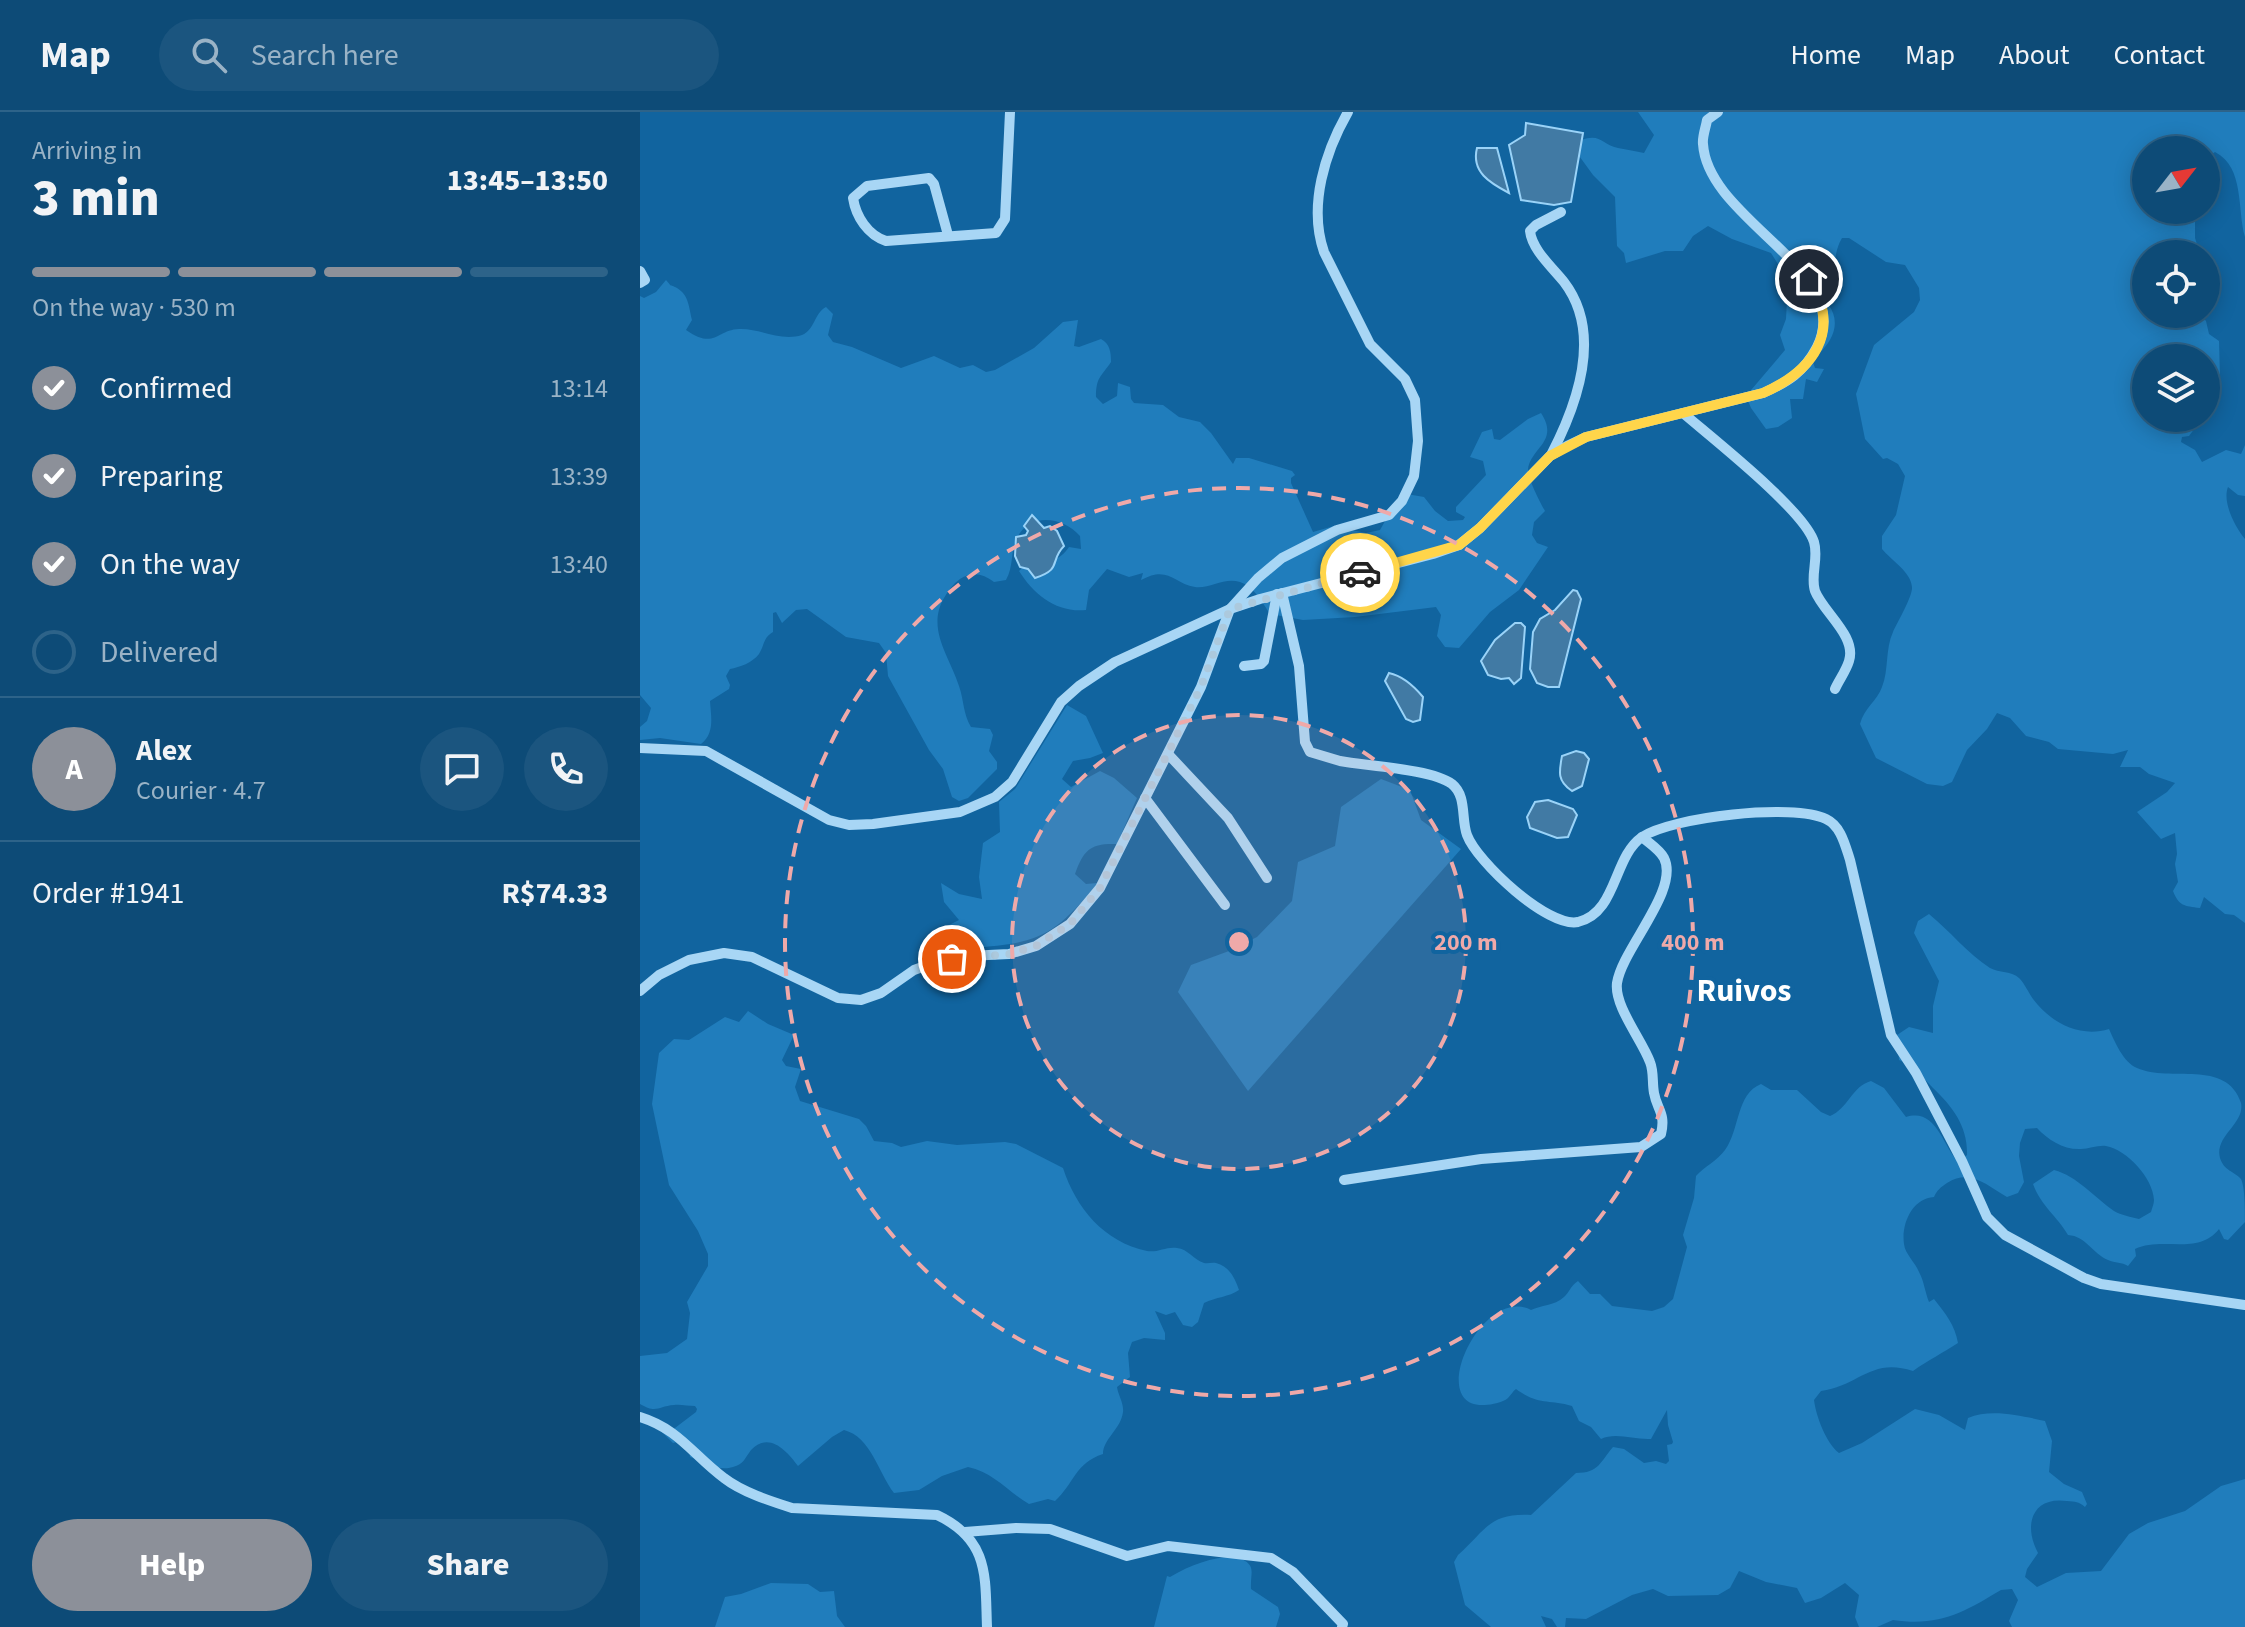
<!DOCTYPE html>
<meta charset="utf-8">
<style>
body{margin:0;font-family:"Source Sans 3",sans-serif;background:#1b557f;color:#f1f3f6;height:100vh;display:flex;flex-direction:column;font-size:30px;white-space:nowrap}
*{box-sizing:border-box;margin:0}
p{font-size:26px;color:#9ab3c6}
.icon{flex:none;width:44px;height:44px;fill:none;stroke:currentColor;stroke-width:2;stroke-linecap:round;stroke-linejoin:round}
.map{position:relative;flex:1;overflow:hidden}
.sheet{display:flex;flex-direction:column;background:#0d4b77;width:640px}
.sheet>*{flex:none}
.needle{width:52px;rotate:59deg}
.controls{position:absolute;left:1492px;top:24px;display:grid;gap:16px}
.controls a{display:grid;place-items:center;width:88px;height:88px;border-radius:50%;background:#0d4b77;box-shadow:0 4px 20px #0003,0 0 0 2px #2d6389;font-size:40px}
.pin{position:absolute;display:grid;place-items:center;width:68px;height:68px;color:#fff;margin:-34px;border:4px solid #fff;border-radius:50%;box-shadow:0 2px 8px #0007}
.courier{position:absolute;display:grid;place-items:center;width:80px;height:80px;margin:-40px;border:6px solid #ffd54a;border-radius:50%;background:#fff;color:#222;box-shadow:0 2px 10px #0007}
.headline em{font-style:normal;font-weight:800}
.headline div{display:flex;flex-direction:column-reverse}
.headline{display:flex;align-items:center;justify-content:space-between;height:136px;padding:0 32px}
h1{font-size:52px;font-weight:800;line-height:60px}
.bar{display:grid;grid-template-columns:repeat(4,1fr);gap:12px 8px;align-content:center;height:96px;padding:0 32px}
.bar i{height:10px;border-radius:6px;background:#2d6389}
.bar .active{background:#8c9099}
.bar p{grid-column:span 4}
.line{display:flex;align-items:center;gap:20px;padding:0 32px;border-top:2px solid #2d6389}
.line div{flex:1}
.round{display:grid;place-items:center;flex:none;width:84px;height:84px;border-radius:42px;background:#1b557f}
ol{padding:0 32px;list-style:none}
li{display:flex;align-items:center;gap:24px;height:88px}
li p{margin-inline-start:auto}
li .icon{padding:8px;border-radius:50%;background:#8c9099;color:#fff;stroke-width:4}
li:last-child{color:#9ab3c6}
li i{width:44px;height:44px;border:4px solid #2d6389;border-radius:50%}
.primary-button{display:flex;gap:16px;margin-top:auto;padding:16px 32px}
.primary-button a{flex:1;height:92px;border-radius:48px;background:#8c9099;color:#fff;font-size:32px;font-weight:800;line-height:92px;text-align:center}
.primary-button a+a{background:#1b557f;color:#f1f3f6}
header{display:flex;align-items:center;gap:48px;box-sizing:border-box;height:112px;padding:0 40px;background:#0d4b77;border-bottom:2px solid #2d6389}
header strong{font-size:38px}
nav{display:flex;gap:44px;margin-inline-start:auto;font-size:28px}
.search{width:560px;height:72px;background:#1b557f;display:flex;align-items:center;gap:20px;box-sizing:border-box;padding:0 28px;border-radius:44px;color:#9ab3c6;font-size:30px}
main{display:flex;flex:1;min-height:0}
.map>svg:first-child{display:block}
.green{fill:#207dbc}
.water{fill:#417aa4;stroke:#9ad3f8;stroke-width:2}
.lines{fill:none;stroke-linecap:round;stroke-linejoin:round}
.minor{stroke:#a8d6f5;stroke-width:10}
.done{stroke:#acc9dd;stroke-width:8;stroke-dasharray:0 14.4}
.route{stroke:#ffd54a;stroke-width:10}
.ring{fill:none;stroke:#efa9a9;stroke-width:4;stroke-dasharray:14 10}
.labels{text-anchor:middle;dominant-baseline:central;stroke-width:8;stroke-linejoin:round;paint-order:stroke}
.district-label{font-size:32px;font-weight:bold;fill:#fff;stroke:#11649f}
.centre{fill:#efa9a9;stroke:#11649f;stroke-width:4}
.ring-label{font-size:24px;text-anchor:middle;font-weight:bold;fill:#efa9a9;stroke:#11649f;stroke-width:8;stroke-linejoin:round;paint-order:stroke}
</style>
<header>
<strong>Map</strong>
<div class="search"><svg class="icon" aria-label="search" viewBox="0 0 24 24"><circle cx="10" cy="10" r="6"/><path d="M15 15l6 6"/></svg>Search here</div>
<nav><a>Home</a><a>Map</a><a>About</a><a>Contact</a></nav>
</header>
<main>
<section class="sheet">
<div class="headline"><div><h1>3 min</h1><p>Arriving in</p></div><em>13:45–13:50</em></div>
<div class="bar"><i class="active"></i><i class="active"></i><i class="active"></i><i></i><p>On the way · 530 m</p></div>
<ol>
<li><svg class="icon" aria-label="check" viewBox="0 0 24 24"><path d="M5 12l5 5 9-10"/></svg>Confirmed<p>13:14</p></li>
<li><svg class="icon" aria-label="check" viewBox="0 0 24 24"><path d="M5 12l5 5 9-10"/></svg>Preparing<p>13:39</p></li>
<li><svg class="icon" aria-label="check" viewBox="0 0 24 24"><path d="M5 12l5 5 9-10"/></svg>On the way<p>13:40</p></li>
<li><i></i>Delivered</li>
</ol>
<div class="line" style="height:144px"><b class="round" style="background:#8c9099;color:#fff">A</b><div><b>Alex</b><p>Courier · 4.7</p></div><a class="round"><svg class="icon" aria-label="chat" viewBox="0 0 24 24"><path d="M4 5h16v11H9l-5 4z"/></svg></a><a class="round"><svg class="icon" aria-label="phone" viewBox="0 0 24 24"><path d="M5 4h4l2 5-3 2q2 4 5 5l2-3 5 2v4C11 20 4 13 5 4z"/></svg></a></div>
<div class="line" style="height:104px"><div>Order #1941</div><b>R$74.33</b></div>
<div class="primary-button"><a>Help</a><a>Share</a></div>
</section>
<div class="map">
<svg width="1605" height="1515" viewBox="0 0 1605 1515">
<rect width="100%" height="100%" fill="#11649f"/>
<g class="green">
<path d="M998,0h607v125c-8,-26 0,-70 -30,-85l-9,6v-8h-60v60h59l-10,8v20l5,16h-54v60h54l6,7 3,13 10,7 1,36 -14,7v-26h-60v60h50l-1,10 -6,8 -7,1 -1,5 14,8 7,12 24,-12 15,4 4,-9v51l-7,-1 -10,-8c-6,15 7,40 17,52v384l-11,-8 -9,-1 -21,-17 -4,11c-16,-2 -21,-2 -27,-17l5,-9 -3,-18 2,-10 -2,-21 -14,6 -24,-27 30,-20 8,-9 -26,-9 -9,-7h-20l8,-17 -15,4 -55,-5 -9,-7 -23,-6 -16,-18 -13,-5 -10,16 -20,21 -15,32 -9,4 -16,-2 -51,-26 -16,-34c4,-16 17,-23 22,-37 7,-17 3,-38 11,-55 4,-9 20,-36 19,-45 -1,-15 -21,-27 -30,-38v-13l14,-21 9,-39 -7,-12 -11,-6 -4,1 -18,-20 -9,-45 18,-49 40,-33 6,-12 -1,-12 -14,-23 -19,-3 -37,-24h-7c-7,12 -5,19 -10,29 -4,8 -14,13 -15,22 0,8 7,10 11,15 16,21 1,43 -16,55l3,9 9,1 -7,13 -11,-3 -3,20h-13l2,19 -14,9 -12,2 -15,-21 -5,-12 39,-46 -5,-15 6,-16 2,-39 -17,-27 -39,-14 -24,-13 -15,10 -10,15h-18l-39,12 -2,-10 -7,-7 -2,-49 -22,-22 -16,-22 4,-13c20,-7 20,4 37,8 9,2 18,3 26,5l10,-18z"/>
<path d="M26,168c9,10 0,2 11,8 12,7 12,20 15,32l-6,10c29,20 30,0 53,-1 21,-1 41,13 63,6 13,-5 12,-22 24,-28l7,7 -5,21 5,7 19,5 49,21 33,-12 26,12 13,-3 13,7 9,-2 39,-22 29,-26 15,-2 -4,26 5,1 22,-8c9,5 10,13 10,23 -10,15 -15,15 -15,35l7,7 14,-8 1,-13 12,4 1,12 3,4 29,2 16,12 21,5 11,11 22,31 3,-6h13l43,13 3,4 -4,3v5l22,49 21,-6 32,7 14,-3 21,-37 23,4 11,14 13,10 15,-1 2,-3 -9,-5v-5l30,-32 -3,-14 -13,-4 12,-25 10,-3 2,10 6,1 28,-21 13,-6c19,29 -11,35 -13,57 0,9 12,32 17,41l-11,11 -2,13 5,8 11,4 -29,43 -29,22 -31,36 -14,-1 -8,-11 4,-21 -5,-8 -81,10 -52,3 -33,-6c-7,-11 -17,-28 -30,-32 -16,-5 -30,7 -45,5 -22,-4 -27,-22 -54,-7l2,-7 -14,4 -22,-8 -18,21 -3,20c-29,3 -52,-15 -67,-39l9,-9c19,0 30,1 41,-15l12,2 -1,-13c-17,-19 -50,-24 -63,2 -7,14 -3,28 -11,42l-12,2c-11,-8 -21,-11 -34,-3 -7,5 -12,12 -16,19 -18,31 6,59 15,88 5,14 4,28 12,41l19,2 3,6 -4,16 8,11v7l-29,29 -9,3 -7,-4 -9,-28 -14,-19 -41,-74 -2,-23 -7,-10 -33,-6 -39,-28 -11,1 -14,13 -6,-11 -3,1v19c-10,6 -8,12 -14,22 -7,9 -19,13 -29,15l-4,7 4,9 -1,4 -19,12c1,16 5,32 -9,43l-41,-6 -20,2v-13l7,-6 4,-13 -11,-13v-399l4,2 12,-6z"/>
<path d="M427,593l19,11 17,37 -13,5 -17,3 -11,18 9,8 29,-16 14,7 23,20 -20,46c-26,-1 -33,5 -42,30l11,10 12,-1c-45,54 -58,60 -127,65 -13,0 -24,3 -37,1l13,-23 12,-6 -15,-18 -3,-19 18,11 23,5 -3,-22 4,-34 17,-11 -1,-30 16,-13z"/>
<path d="M741,667l29,11 11,30 40,29 -213,242 -70,-99 13,-27 38,-14 28,-14 35,-36 6,-39 37,-16 6,-39z"/>
<path d="M1289,802c21,17 39,40 61,54 9,5 22,3 29,10 6,6 9,14 14,21 18,24 47,39 76,30 6,13 14,33 28,39 33,15 89,-10 104,35 4,21 -27,33 -21,55 4,13 14,13 21,21 4,8 4,32 4,43l-17,18 -4,-1 -5,-10c-21,27 -57,7 -84,20l1,7 -8,10c-6,-4 -13,-3 -20,-6 -15,-6 -22,-24 -40,-25 -11,-19 -27,-29 -35,-51l21,-14c23,6 40,27 60,41 7,4 17,6 25,8l12,-7c1,-4 3,-8 3,-12 -1,-22 -27,-50 -48,-54 -8,-1 -17,3 -25,3 -17,1 -33,-9 -44,-21l-12,1 -5,14 -1,13 5,26 -6,11 -11,4c-20,-11 -36,-29 -60,-14 -6,4 -10,7 -13,14 -21,1 -33,26 -30,47 1,10 11,18 15,28 5,9 6,20 10,30l5,-3c11,14 21,26 24,44 -15,10 -30,17 -45,28 -42,-14 -54,15 -92,20l-7,9c2,16 12,43 25,53l23,-10 53,-34 24,6 26,15 3,-12c23,-10 54,-2 77,3l7,20 -3,31 15,12 18,8 5,12 -2,3c-7,-6 -9,-5 -18,-6 -35,-5 -44,24 -29,52l-11,16 -2,8 12,10 29,-14 35,-2 28,-37 19,-11 37,-12 36,-25 24,-7v148h-233l-3,-6 9,-21 -6,-11 -11,1c-37,22 -61,37 -108,30l-16,7h-18l-4,-10 4,-22 -14,-12 -24,15 -16,5 -8,-15 -31,-6 -27,-11 -9,17 -12,7 -50,1 -15,-7 -21,6 -46,24 -20,-1 -1,9h-8l-5,-8 -11,-3 5,11h-55l-26,-22 -11,-43 4,-7c29,-26 31,-42 73,-40l45,-42c23,0 24,-11 37,-26l11,2 20,14 12,-2 10,3 3,-3 -2,-16 5,-1 1,-2 -5,-17 -1,-15 -16,29c-17,1 -35,-7 -50,0l-10,-12 -12,-6 -7,-15c-24,-7 -33,0 -56,-17 -3,2 -5,6 -8,9 -4,4 -17,7 -23,7 -61,4 -3,-121 46,-95 10,-5 23,-4 33,-13 6,-5 6,-11 14,-16l12,13h10l12,12 40,5 12,-4 9,-8 14,-52 -4,-12 11,-37 2,-22c9,-10 21,-15 29,-26 15,-21 11,-56 36,-66l10,6h26l24,22 9,4c18,-7 22,-30 41,-35l13,7 22,29c30,-9 36,27 52,45l9,-7c1,-28 -14,-48 -34,-67 -11,-11 -20,-23 -34,-28l-2,-25 12,-8 24,6v-27l6,-25 -25,-48 4,-12z"/>
<path d="M108,899l20,13 26,11 -12,25 4,6 15,3 -6,18 5,14 59,18 7,7 8,15 18,2 9,4 26,-6 30,4 48,-3 11,2 47,24c13,40 41,74 84,83 10,2 20,-5 30,-3 11,1 17,12 27,15 4,1 8,-1 12,0 13,3 19,15 23,27 -10,7 -23,7 -35,13l-6,19 -6,5 -9,-2 -8,-13 -9,3 -11,-4 10,22v7l-21,-2 -12,4 -4,11 2,24 -13,10c1,8 7,16 6,25 -2,17 -20,27 -20,42 -28,9 -29,30 -48,47l-7,-2 -19,5c-22,-13 -36,-32 -61,-37l-26,9 -23,14 -25,3c-16,-21 -23,-56 -50,-63l-12,7 -34,29c-11,-15 -29,-35 -47,-16 -6,8 -7,14 -18,17 -16,5 -28,-6 -43,-10l-1,-10 -8,-6 -8,2 -12,-12h10l25,-19 1,-3 -2,-3c-7,0 -15,-2 -21,-1 -16,1 -17,9 -34,-1v-48l27,-3 20,-14 3,-26 -3,-11 21,-36v-12l-10,-23 -29,-46 -17,-81 7,-51 15,-14 15,1 36,-23 14,5z"/>
<path d="M596,1444c22,10 14,14 15,33l27,18 2,7 -4,13h-122l13,-51 3,1c22,-13 40,-19 66,-21z"/>
<path d="M131,1471l37,1 12,8 14,-1 3,25 8,11h-130l10,-30 16,-3z"/>
</g>
<g class="water">
<path d="M886,11l57,10 -12,69 -17,3 -33,-5 -12,-55 16,-10z"/>
<path d="M837,36h20l12,45c-19,-10 -38,-21 -32,-45z"/>
<path d="M392,403l12,13 6,-2 7,5 7,15c-15,15 -1,23 -29,32l-7,-9 -8,-2 -5,-11 1,-19 10,-2 2,-4 -4,-5z"/>
<path d="M933,478l4,1 4,8 -22,88h-11l-11,-4 -7,-14 3,-37 7,-13 15,-9z"/>
<path d="M875,511h6l4,4 -4,51 -7,6 -5,-6 -8,1 -13,-4 -7,-14 14,-21z"/>
<path d="M749,561c14,3 24,12 34,24l-3,23 -7,2 -7,-3 -21,-38z"/>
<path d="M936,639l8,2 5,6 -7,27 -10,5c-15,-10 -13,-19 -10,-35z"/>
<path d="M908,688l25,9 4,6 -9,22 -11,1 -27,-10 -3,-11 8,-15z"/>
</g>
<g class="lines">
<g class="minor">
<path d="M308,123l-14,-51 -5,-6 -62,8 -14,12c3,19 15,37 33,43l110,-8 9,-14 5,-107"/>
<path d="M0,159l5,9 -5,3"/>
<path d="M1043,301c29,25 121,97 131,129 5,16 -4,34 1,49 8,21 42,45 34,70 -3,10 -10,19 -14,28"/>
<path d="M911,343c26,-50 52,-122 13,-173 -11,-14 -32,-32 -34,-51l6,-6 25,-13"/>
<path d="M642,481l17,73 6,76 5,10c10,3 20,6 30,9 27,5 92,8 112,23 15,12 9,35 15,51 10,27 81,93 111,87 39,-9 35,-65 64,-85 30,-20 151,-34 184,-18 15,7 19,26 24,41l41,175 25,38 46,88 25,56 18,18 79,43 17,6 144,21"/>
<path d="M604,554l17,-2 3,-3 13,-67"/>
<path d="M0,636l66,3 123,69 20,5 24,-1 87,-12 35,-15 17,-15 49,-80 18,-16 36,-24 115,-53 30,-10 173,-45 26,-9 21,-17 70,-72 17,-10 19,-9 177,-44c25,-11 41,-21 54,-46 39,-77 -109,-126 -114,-203 -1,-7 3,-17 4,-24l11,-8"/>
<path d="M528,642l60,64 39,60"/>
<path d="M505,686l80,107"/>
<path d="M0,879l19,-16 30,-15 35,-7 28,4 86,41 23,2 20,-7 33,-23 22,-8 32,-6 41,-2 27,-8 34,-22 30,-36 101,-201 29,-78 28,-31 24,-20 55,-28 52,-15 13,-14 12,-25 4,-35 -3,-41 -10,-21 -35,-35 -46,-92c-16,-46 1,-100 24,-140"/>
<path d="M704,1068l137,-21 160,-12 20,-13c5,-21 -4,-24 -7,-41 -2,-11 0,-21 -4,-31 -8,-22 -36,-56 -33,-79 5,-34 63,-93 47,-125 -5,-9 -14,-14 -22,-21"/>
<path d="M0,1305c39,12 53,38 84,61 18,14 46,23 68,30l145,7c53,25 48,62 50,112"/>
<path d="M325,1420l51,-4 34,1 77,27 41,-10 103,12 22,14 50,52 -1,3"/>
</g>
</g>
<g class="lines">
<path class="done" d="M312,847l57,-5 27,-8 34,-22 30,-36 101,-201 29,-78 130,-36"/>
<path class="route" d="M720,461l99,-28 21,-17 70,-72 36,-19 177,-44c50,-22 80,-62 46,-114"/>
</g>
<circle cx="599" cy="830" r="227" fill="#efa9a9" fill-opacity=".12"/>
<g class="ring">
<circle cx="599" cy="830" r="227"/>
<circle cx="599" cy="830" r="454"/>
</g>
<g class="labels">
<g class="district-label">
<text x="1104" y="879">Ruivos</text>
</g>
</g>
<circle cx="599" cy="830" r="12" class="centre"/>
<g class="ring-label">
<text x="826" y="838">200 m</text>
<text x="1053" y="838">400 m</text>
</g>
</svg>
<div class="controls">
<a><svg class="needle" viewBox="-14 -14 28 28"><path d="M0-13l5 13h-10z" fill="#e53935"/><path d="M0 13l5-13h-10z" fill="#9ab3c6"/></svg></a>
<a><svg class="icon" aria-label="locate" viewBox="0 0 24 24"><circle cx="12" cy="12" r="6"/><path d="M12 2v4M12 18v4M2 12h4M18 12h4"/></svg></a>
<a><svg class="icon" aria-label="layers" viewBox="0 0 24 24"><path d="M12 4l9 5-9 5-9-5zM3 14l9 5 9-5"/></svg></a>
</div>
<div class="pin" style="left:312px;top:847px;background:#ea580c"><svg class="icon" aria-label="bag" viewBox="0 0 24 24"><path d="M5 8h14l-1 12H6zM9 8a3 3 0 0 1 6 0"/></svg></div>
<div class="pin" style="left:1169px;top:167px;background:#1f2937"><svg class="icon" aria-label="home" viewBox="0 0 24 24"><path d="M3 11l9-7 9 7M6 9v11h12V9"/></svg></div>
<div class="courier" style="left:720px;top:461px"><svg class="icon" aria-label="car" viewBox="0 0 24 24"><path d="M5 17H2v-5l4-1 3-4h7l3 4 3 1v5h-3M9 17h6M6 11h13"/><circle cx="7" cy="17" r="2"/><circle cx="17" cy="17" r="2"/></svg></div>
</div>
</main>
